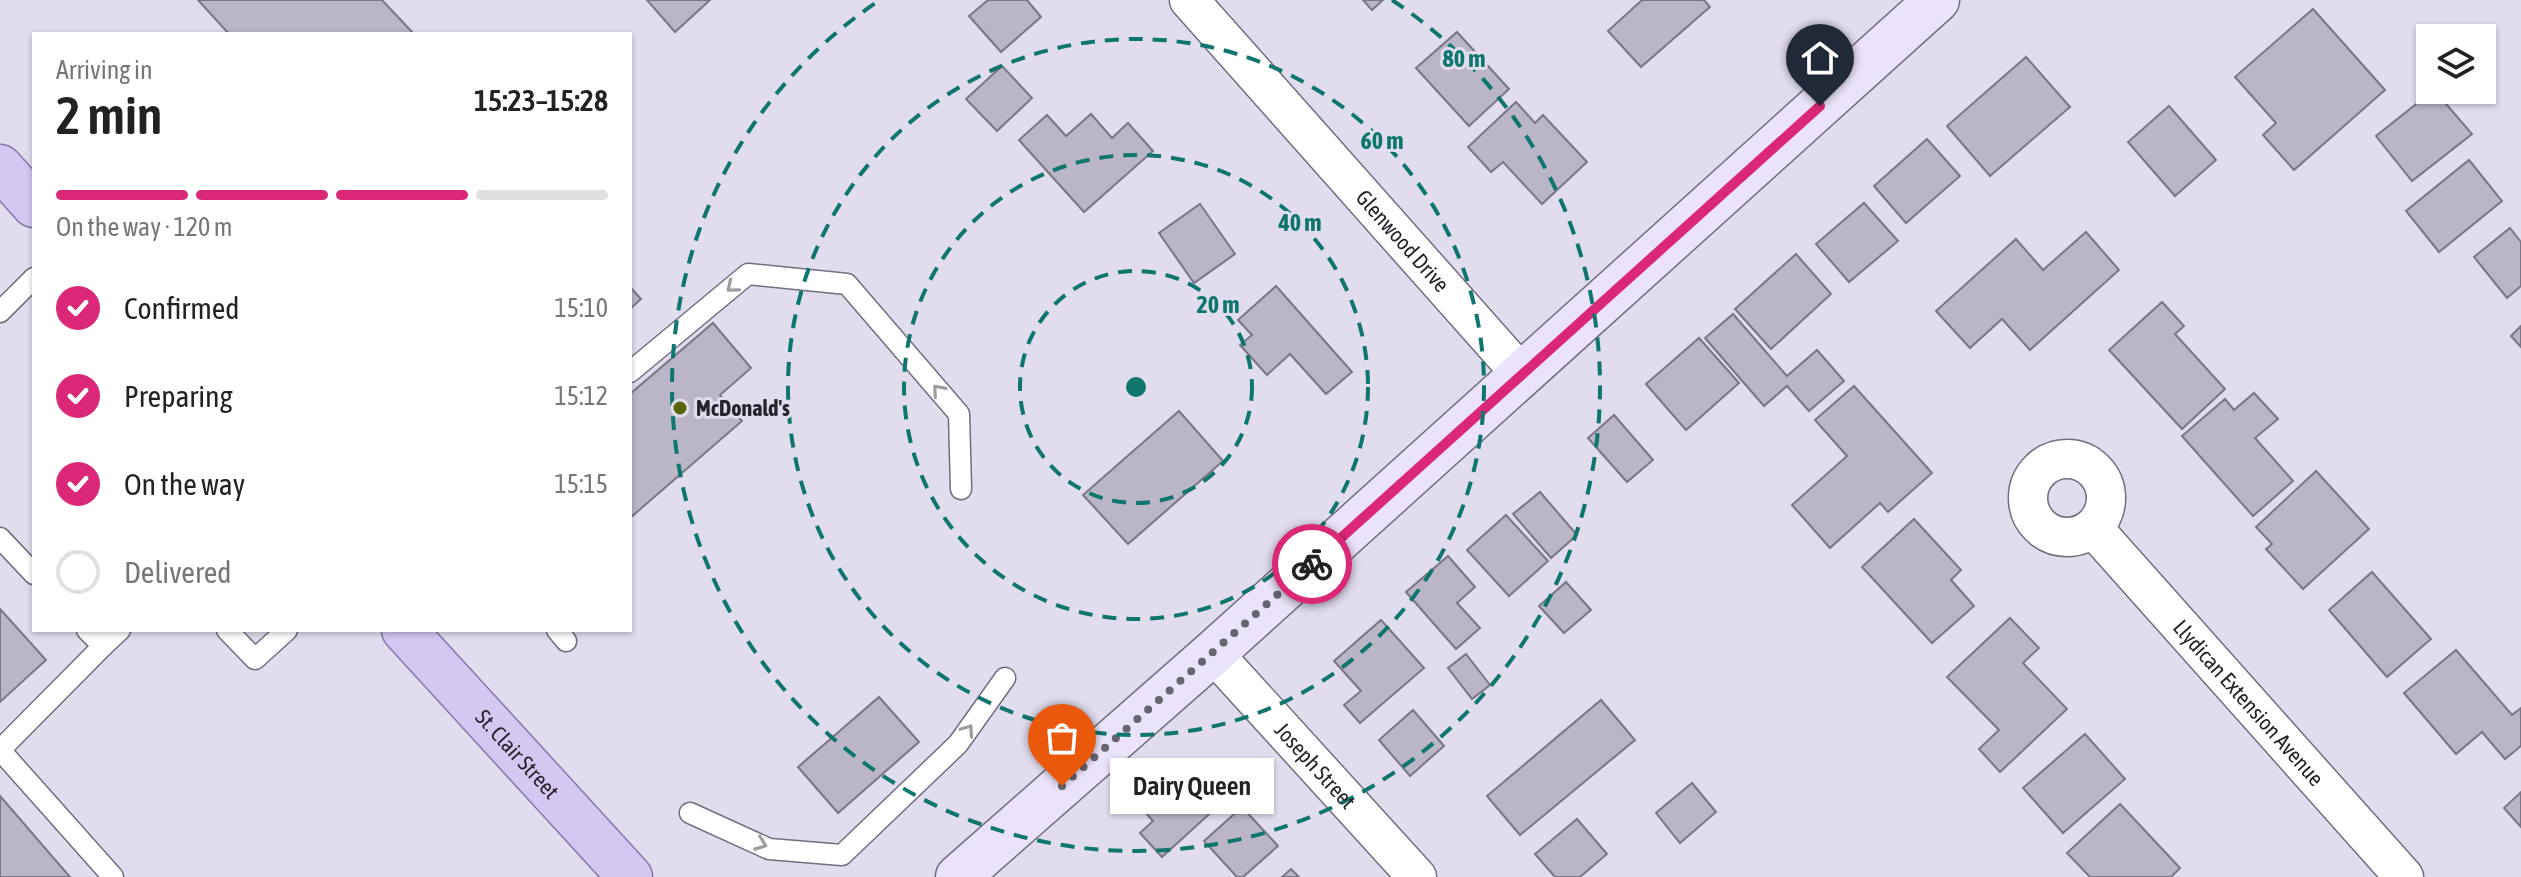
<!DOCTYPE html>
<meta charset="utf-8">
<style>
body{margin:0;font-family:"Asap Condensed",sans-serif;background:#f2f2f2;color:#222;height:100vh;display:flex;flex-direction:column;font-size:30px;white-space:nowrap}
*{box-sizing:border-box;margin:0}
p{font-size:26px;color:#767676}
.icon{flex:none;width:44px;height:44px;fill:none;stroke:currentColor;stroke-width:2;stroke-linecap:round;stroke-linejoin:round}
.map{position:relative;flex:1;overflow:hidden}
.panel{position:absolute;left:32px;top:32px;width:600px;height:600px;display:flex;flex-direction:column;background:#fff;border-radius:0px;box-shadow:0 2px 6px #0004}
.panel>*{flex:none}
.controls{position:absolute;left:2416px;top:24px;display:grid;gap:16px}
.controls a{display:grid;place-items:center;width:80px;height:80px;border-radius:0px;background:#fff;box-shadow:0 2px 6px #0004;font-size:40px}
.pin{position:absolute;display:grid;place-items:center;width:68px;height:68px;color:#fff;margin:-82px -34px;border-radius:50% 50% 50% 0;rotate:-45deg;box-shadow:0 0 8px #0007}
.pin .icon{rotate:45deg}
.courier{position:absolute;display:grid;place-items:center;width:80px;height:80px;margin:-40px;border:6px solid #db2777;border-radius:50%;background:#fff;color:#222;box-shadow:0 2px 10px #0007}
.bubble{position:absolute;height:56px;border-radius:0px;background:#fff;box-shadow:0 2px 6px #0004;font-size:26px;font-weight:600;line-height:56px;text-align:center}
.headline em{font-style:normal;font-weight:600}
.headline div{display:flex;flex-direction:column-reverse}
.headline{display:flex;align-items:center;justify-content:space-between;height:136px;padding:0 24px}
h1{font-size:52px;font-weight:600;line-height:60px}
.bar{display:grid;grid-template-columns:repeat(4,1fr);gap:12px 8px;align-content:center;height:96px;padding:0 24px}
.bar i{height:10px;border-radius:6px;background:#e0e0e0}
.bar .current{background:#db2777}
.bar p{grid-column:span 4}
ol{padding:0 24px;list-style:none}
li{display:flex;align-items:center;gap:24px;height:88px}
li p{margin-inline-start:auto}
li .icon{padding:8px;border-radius:50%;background:#db2777;color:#fff;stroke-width:4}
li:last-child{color:#767676}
li i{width:44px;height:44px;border:4px solid #e0e0e0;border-radius:50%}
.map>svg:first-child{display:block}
.building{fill:#bab6c7;stroke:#7a7686;stroke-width:2}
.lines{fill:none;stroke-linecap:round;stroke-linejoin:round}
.service-casing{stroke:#736e7e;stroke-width:23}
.minor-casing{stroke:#736e7e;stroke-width:41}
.secondary-casing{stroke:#736e7e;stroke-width:47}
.primary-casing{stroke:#8577a7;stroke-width:47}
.service{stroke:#fff;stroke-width:20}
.minor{stroke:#fff;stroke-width:38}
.secondary{stroke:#eae3f9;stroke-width:44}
.primary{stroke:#d4c8f2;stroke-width:44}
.oneway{stroke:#9d9c9f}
.done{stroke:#67656f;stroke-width:8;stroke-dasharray:0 14.4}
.route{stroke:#db2777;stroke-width:10}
.ring{fill:none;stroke:#0f766e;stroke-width:4;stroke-dasharray:14 10}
.poi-dot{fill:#586406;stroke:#e1ddef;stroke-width:3}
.labels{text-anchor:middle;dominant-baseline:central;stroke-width:6;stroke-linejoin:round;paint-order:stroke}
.street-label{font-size:22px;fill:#26242a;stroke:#e1ddef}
.poi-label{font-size:22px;font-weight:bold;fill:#26242a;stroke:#e1ddef;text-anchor:start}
.centre{fill:#0f766e;stroke:#e1ddef;stroke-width:4}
.ring-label{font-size:24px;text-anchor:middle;font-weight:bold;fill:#0f766e;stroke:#e1ddef;stroke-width:6;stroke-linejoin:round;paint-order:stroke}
</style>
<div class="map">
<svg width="2521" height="877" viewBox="0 0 2521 877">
<rect width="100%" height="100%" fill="#e1ddef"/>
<g class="building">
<path d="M198,0h184l32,34h-185z"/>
<path d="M647,0h63l-35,32z"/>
<path d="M988,0h39l14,17 -40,35 -32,-36z"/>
<path d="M1363,0h20l-11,10z"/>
<path d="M1642,0h62l6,7 -69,60 -33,-36z"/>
<path d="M2313,9l72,81 -91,80 -31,-35 13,-12 -41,-46z"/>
<path d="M1457,32l52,57 -40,37 -53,-58z"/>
<path d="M2026,57l44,50 -80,69 -43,-50z"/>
<path d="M1002,66l30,32 -35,33 -31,-32z"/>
<path d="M2434,90l38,44 -60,47 -36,-45z"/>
<path d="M1516,102l19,21 8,-8 44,47 -45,42 -39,-42 -12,10 -23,-25z"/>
<path d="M2169,106l47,54 -41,36 -47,-54z"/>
<path d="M1091,114l21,24 16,-15 25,28 -69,61 -65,-72 28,-25 19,21z"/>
<path d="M1927,139l33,37 -54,47 -32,-37z"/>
<path d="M2469,160l33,41 -63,51 -33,-41z"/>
<path d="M1864,203l34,38 -49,41 -33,-38z"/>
<path d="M1200,204l35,50 -41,29 -35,-50z"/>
<path d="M2510,228l11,14v44l-14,12 -33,-41z"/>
<path d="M2086,232l33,38 -89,80 -28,-31 -32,29 -34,-37 80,-72 27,31z"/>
<path d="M1796,254l35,40 -60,55 -36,-40z"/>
<path d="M1276,286l76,86 -26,22 -36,-40 -23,21 -27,-30 12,-10 -14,-15z"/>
<path d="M630,287l11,12 -11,10z"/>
<path d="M2162,302l22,24 -9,8 50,55 -43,40 -73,-79z"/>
<path d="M1733,314l54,62 30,-26 27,31 -35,30 -22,-25 -23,20 -59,-68z"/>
<path d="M713,323l38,45 -31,27 22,26 -112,97v-124z"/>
<path d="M2521,326v21l-10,-11z"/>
<path d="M1699,338l40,45 -53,47 -40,-46z"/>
<path d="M1854,386l78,87 -44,39 -8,-9 -50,45 -38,-43 55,-49 -32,-36z"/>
<path d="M2254,393l24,26 -23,19 38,43 -40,35 -71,-80 43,-37 9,11z"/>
<path d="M1179,411l44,50 -95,83 -45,-49z"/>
<path d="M1614,415l39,45 -26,22 -39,-44z"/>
<path d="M2316,471l53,58 -66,60 -37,-40 6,-5 -16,-17z"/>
<path d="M1540,492l37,43 -26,23 -38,-44z"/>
<path d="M1506,515l42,46 -39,35 -42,-46z"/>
<path d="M1914,519l47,51 -10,10 23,26 -42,37 -70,-76z"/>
<path d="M1448,556l27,31 -18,16 23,25 -24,21 -50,-57z"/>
<path d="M2372,572l59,67 -44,38 -58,-67z"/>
<path d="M1566,582l25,28 -27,23 -25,-27z"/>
<path d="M0,609l46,51 -46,42z"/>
<path d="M2010,618l29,30 -16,15 44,46 -67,63 -21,-23 20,-19 -52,-53z"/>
<path d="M1381,620l43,48 -64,55 -16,-18 17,-14 -27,-30z"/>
<path d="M2456,650l56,65 9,-7v38l-16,13 -23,-27 -26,22 -52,-61z"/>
<path d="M1466,654l24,31 -18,14 -24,-31z"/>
<path d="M879,697l40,45 -81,71 -40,-46z"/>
<path d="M1601,700l34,40 -115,95 -33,-39z"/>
<path d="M1413,710l31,36 -34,30 -31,-36z"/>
<path d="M2085,734l40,45 -62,54 -40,-45z"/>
<path d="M1198,763l30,34 -66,60 -22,-24 13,-12 -8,-9z"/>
<path d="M1692,783l24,29 -36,31 -24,-30z"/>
<path d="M2521,792v35l-17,-19z"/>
<path d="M0,796l70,81h-70z"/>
<path d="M2120,804l60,64 -9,9h-81l-23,-24z"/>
<path d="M1242,807l36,39 -35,31h-6l-33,-36z"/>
<path d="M1577,819l30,35 -27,23h-25l-20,-23z"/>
<path d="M1291,869l8,8h-17z"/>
</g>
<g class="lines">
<defs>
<g id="service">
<path d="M0,312l34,-34"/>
<path d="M630,372l118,-98 99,10 112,130 2,75"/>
<path d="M0,538l34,36"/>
<path d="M87,630l16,16 -103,104 113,127"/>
<path d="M227,630l28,29 32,-29"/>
<path d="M557,630l9,11"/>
<path d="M103,646l17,-16"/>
<path d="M690,813l79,36 73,6 116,-111 47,-66"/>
</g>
<g id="minor">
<path id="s1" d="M1189,0l333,375"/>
<circle cx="2067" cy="498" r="39"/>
<path id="s2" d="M2093,528l311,349"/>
<path id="s3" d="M1213,653l204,224"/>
</g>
<path id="secondary" d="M958,877l255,-224 724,-653"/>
<g id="primary">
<path d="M0,167l34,38"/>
<path id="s4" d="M404,630l226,247"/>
</g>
</defs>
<use href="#service" class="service-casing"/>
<use href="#minor" class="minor-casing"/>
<use href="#secondary" class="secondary-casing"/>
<use href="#primary" class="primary-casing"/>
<use href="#service" class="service"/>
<use href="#minor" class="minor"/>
<use href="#secondary" class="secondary"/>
<use href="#primary" class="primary"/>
</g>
<defs><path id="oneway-chevron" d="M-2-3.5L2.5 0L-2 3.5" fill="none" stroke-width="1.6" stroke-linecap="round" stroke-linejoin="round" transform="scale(2)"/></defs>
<g class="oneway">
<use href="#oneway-chevron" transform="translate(732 287) rotate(140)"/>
<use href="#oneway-chevron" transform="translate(938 390) rotate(-131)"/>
<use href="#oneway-chevron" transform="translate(968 730) rotate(-55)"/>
<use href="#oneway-chevron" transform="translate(761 844) rotate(21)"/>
</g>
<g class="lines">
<path class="done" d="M1062,786l250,-222"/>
<path class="route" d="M1312,564l508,-458"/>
</g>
<g class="ring">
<circle cx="1136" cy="387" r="116"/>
<circle cx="1136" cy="387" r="232"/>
<circle cx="1136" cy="387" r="348"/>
<path d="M1392 0A464 464 0 1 1 880 0"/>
</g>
<circle class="poi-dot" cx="680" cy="408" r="8"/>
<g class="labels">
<g class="street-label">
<text stroke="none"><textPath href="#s1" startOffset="322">Glenwood Drive</textPath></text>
<text stroke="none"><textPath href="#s2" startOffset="234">Llydican Extension Avenue</textPath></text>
<text stroke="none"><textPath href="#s4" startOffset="168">St. Clair Street</textPath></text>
<text stroke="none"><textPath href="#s3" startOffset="152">Joseph Street</textPath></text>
</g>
<g class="poi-label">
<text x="696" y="408">McDonald's</text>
</g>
</g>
<circle cx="1136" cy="387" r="12" class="centre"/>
<g class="ring-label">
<text x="1464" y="67">80 m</text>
<text x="1382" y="149">60 m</text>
<text x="1300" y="231">40 m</text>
<text x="1218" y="313">20 m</text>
</g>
</svg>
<div class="controls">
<a><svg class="icon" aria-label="layers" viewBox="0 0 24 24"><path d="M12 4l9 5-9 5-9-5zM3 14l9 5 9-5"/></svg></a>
</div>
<div class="pin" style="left:1062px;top:786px;background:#ea580c"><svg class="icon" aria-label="bag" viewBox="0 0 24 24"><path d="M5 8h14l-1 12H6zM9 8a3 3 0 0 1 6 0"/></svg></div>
<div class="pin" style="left:1820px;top:106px;background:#1f2937"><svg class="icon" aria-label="home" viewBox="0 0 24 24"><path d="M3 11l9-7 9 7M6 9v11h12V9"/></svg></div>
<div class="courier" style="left:1312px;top:564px"><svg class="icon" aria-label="bike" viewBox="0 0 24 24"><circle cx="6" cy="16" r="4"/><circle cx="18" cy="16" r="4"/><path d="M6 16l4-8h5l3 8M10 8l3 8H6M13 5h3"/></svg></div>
<div class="bubble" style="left:1110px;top:758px;width:164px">Dairy Queen</div>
<section class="panel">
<div class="headline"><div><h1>2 min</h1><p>Arriving in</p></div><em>15:23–15:28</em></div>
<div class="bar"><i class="current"></i><i class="current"></i><i class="current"></i><i></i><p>On the way · 120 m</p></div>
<ol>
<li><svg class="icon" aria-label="check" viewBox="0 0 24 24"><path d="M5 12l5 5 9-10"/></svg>Confirmed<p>15:10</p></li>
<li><svg class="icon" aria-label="check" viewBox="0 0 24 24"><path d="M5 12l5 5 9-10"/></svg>Preparing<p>15:12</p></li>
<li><svg class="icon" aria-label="check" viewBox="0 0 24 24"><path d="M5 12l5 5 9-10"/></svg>On the way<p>15:15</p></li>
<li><i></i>Delivered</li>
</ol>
</section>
</div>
